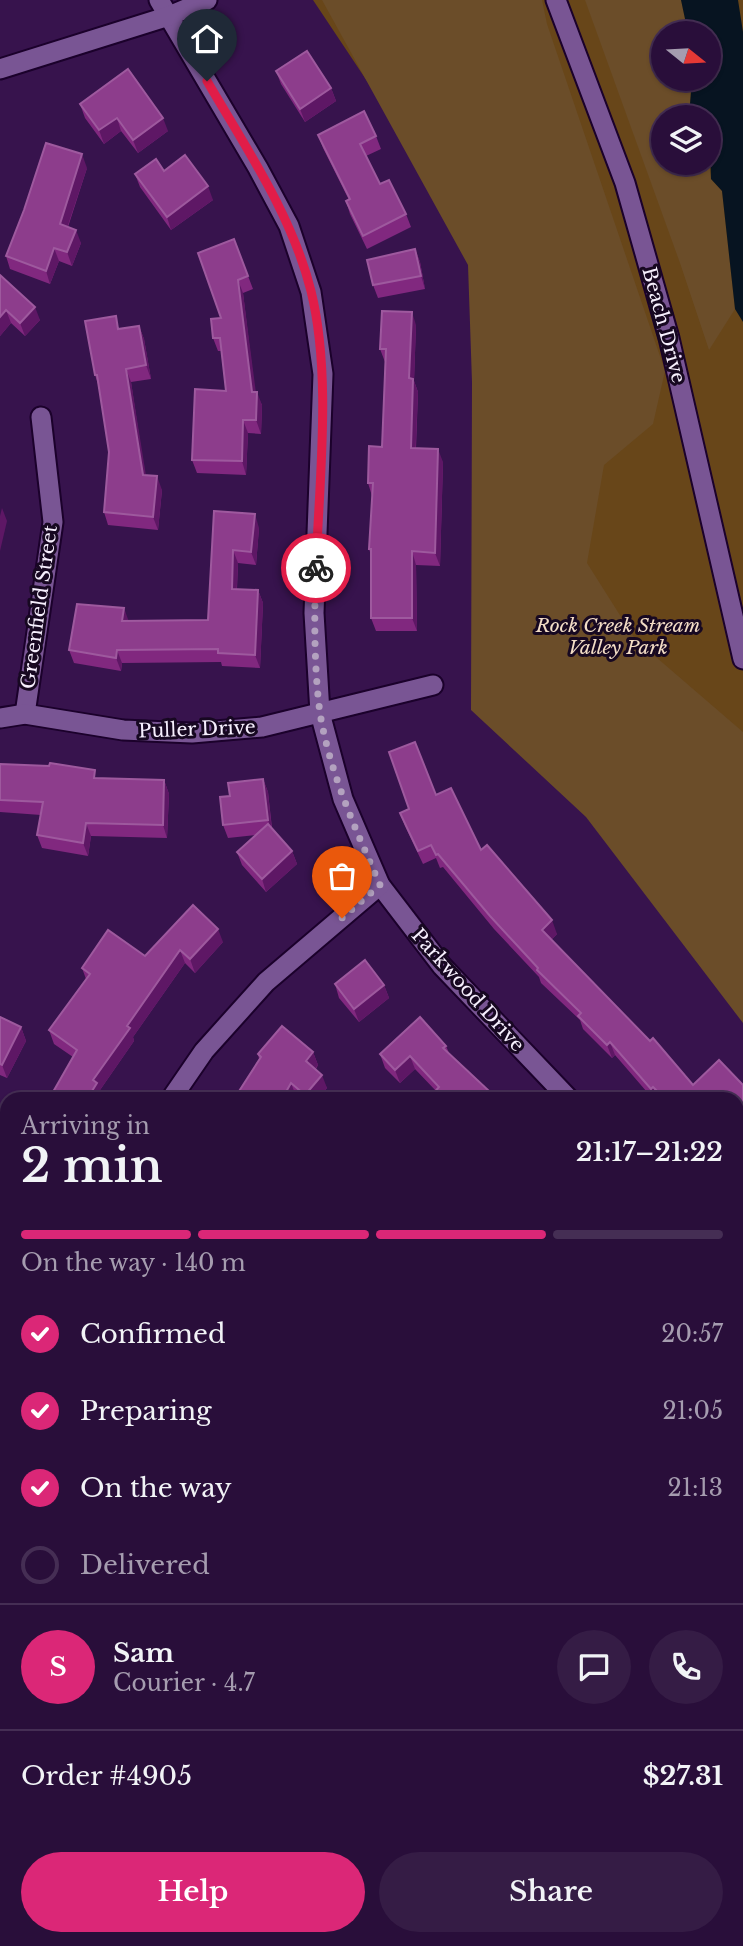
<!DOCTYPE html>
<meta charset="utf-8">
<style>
body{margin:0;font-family:"Libre Baskerville",serif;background:#351c45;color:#f1f3f6;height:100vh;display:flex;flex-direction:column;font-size:26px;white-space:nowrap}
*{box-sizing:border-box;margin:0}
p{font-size:23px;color:#a59caf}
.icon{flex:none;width:38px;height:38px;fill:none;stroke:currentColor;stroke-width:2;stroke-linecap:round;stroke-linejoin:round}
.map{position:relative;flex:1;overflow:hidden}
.details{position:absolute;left:0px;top:1092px;width:744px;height:854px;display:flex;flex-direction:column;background:#290e3a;border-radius:21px 21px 0 0;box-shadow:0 2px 5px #0004,0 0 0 2px #452e54}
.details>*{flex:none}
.needle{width:46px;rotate:108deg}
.fabs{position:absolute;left:651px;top:21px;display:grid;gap:14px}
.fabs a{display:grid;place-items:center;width:70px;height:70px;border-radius:50%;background:#290e3a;box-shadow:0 2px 5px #0004,0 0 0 2px #452e54;font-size:35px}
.pin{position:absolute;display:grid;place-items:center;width:60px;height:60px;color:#fff;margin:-72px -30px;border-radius:50% 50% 50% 0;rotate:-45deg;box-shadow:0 0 7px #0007}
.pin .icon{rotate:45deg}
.courier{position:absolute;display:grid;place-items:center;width:70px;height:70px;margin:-35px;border:5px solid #e11d48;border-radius:50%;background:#fff;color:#222;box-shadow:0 2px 9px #0007}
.head em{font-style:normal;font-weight:600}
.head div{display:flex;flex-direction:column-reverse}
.head{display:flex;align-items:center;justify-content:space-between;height:119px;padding:0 21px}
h1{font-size:46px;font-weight:600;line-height:52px}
.bar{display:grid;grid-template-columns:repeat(4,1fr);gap:10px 7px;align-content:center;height:84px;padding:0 21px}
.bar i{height:9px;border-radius:5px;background:#452e54}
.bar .active{background:#db2777}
.bar p{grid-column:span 4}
.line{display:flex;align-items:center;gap:18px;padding:0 21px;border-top:2px solid #452e54}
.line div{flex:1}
.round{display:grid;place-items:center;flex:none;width:74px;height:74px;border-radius:37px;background:#351c45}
ol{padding:0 21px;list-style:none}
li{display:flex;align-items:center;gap:21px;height:77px}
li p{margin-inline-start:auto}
li .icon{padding:7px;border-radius:50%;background:#db2777;color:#fff;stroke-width:4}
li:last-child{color:#a59caf}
li i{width:38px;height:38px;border:4px solid #452e54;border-radius:50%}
.primary-button{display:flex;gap:14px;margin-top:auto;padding:14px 21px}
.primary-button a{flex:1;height:80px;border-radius:42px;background:#db2777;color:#fff;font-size:28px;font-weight:600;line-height:80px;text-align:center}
.primary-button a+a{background:#351c45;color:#f1f3f6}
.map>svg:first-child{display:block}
.green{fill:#684619;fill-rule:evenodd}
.forest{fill:#6b4d29}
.water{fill:#071421}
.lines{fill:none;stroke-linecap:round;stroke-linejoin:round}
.minor-casing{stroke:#1b012b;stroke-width:23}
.tertiary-casing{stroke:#1b012b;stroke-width:23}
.minor{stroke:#795594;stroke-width:19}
.tertiary{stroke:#795594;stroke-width:19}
.wall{fill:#81287f}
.shaded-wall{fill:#5e1765}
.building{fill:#8d3d8c;stroke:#9e599e;stroke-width:2}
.done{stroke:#b3a2bf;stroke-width:7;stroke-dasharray:0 12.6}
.route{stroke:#e11d48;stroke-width:9}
.labels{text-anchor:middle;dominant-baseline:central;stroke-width:6;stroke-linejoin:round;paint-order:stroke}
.street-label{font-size:19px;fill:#f6effd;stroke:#170821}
.park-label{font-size:19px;font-style:italic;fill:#f3ddc6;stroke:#170821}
</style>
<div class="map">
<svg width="743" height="1946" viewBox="0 0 743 1946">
<rect width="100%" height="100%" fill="#37134d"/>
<path class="green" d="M313,0h430v998l-259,-305 23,-402zM663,33h46v46h-46zM663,117h46v46h-46z"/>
<g class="forest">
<path d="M322,0h220l5,24 118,347 -12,53 -49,41 -17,98 48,76 108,93v291l-157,-206 -115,-107 1,-328 -4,-117z"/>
<path d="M585,0h96l7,33h-25v46h29l-2,25 11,11v2h-38v46h46l2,16 11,12 13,118 -26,41 -29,-87z"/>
</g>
<path class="water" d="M681,0h57l5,32v290l-8,-13 -13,-118 -11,-12 -2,-62h-8v-3l-11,-10 2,-25h17v-46h-21z"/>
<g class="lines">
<defs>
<g id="minor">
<path d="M159,0l99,168 31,58 22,66 12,82 -9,239 6,100 23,86 37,86 62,81 127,133"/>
<path d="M0,69l169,-53 38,-16"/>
<path d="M25,714l28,-192 -12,-105"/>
<path d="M0,718l25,-4 98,16 69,3 70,-6 171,-42"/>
<path d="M171,1099l33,-48 62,-69 114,-97"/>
<path d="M737,1273l6,6"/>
<path d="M0,1423l7,-13"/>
<path d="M737,1668l6,-6"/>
<path d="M0,1722l7,4"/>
<path d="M368,1939l12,7"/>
<path d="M451,1946l7,-7"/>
</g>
<path id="tertiary" d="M556,0l69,183 44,155 74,321"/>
</defs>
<use href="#minor" class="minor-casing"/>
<use href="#tertiary" class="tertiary-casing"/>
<use href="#minor" class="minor"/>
<use href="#tertiary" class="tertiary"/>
</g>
<g class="wall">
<path d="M276,71l55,17 5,13 -31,21 -24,-38z"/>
<path d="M80,104l88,27 -30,22 -17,-22 -17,13 -19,-26z"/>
<path d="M318,135l58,1 5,13 -15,7 14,28 26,30 5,13 -44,22 -17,-35 -4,-13 3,-1 -26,-52z"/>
<path d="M87,168l-19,59 13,16 -9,23 -13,-5 -9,23 -40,-15 -4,-13z"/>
<path d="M164,171l49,29 -42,30 -31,-43 -5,-13z"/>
<path d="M234,239l19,50 -10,4 12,99 7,13 -1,29 -13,-1 -2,42 -49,-2 -5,-13 34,-69 -5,-40h-3l-5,-13 8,-20z"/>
<path d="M415,249l5,13 5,27 -47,9 -5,-13z"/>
<path d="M0,275l40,45 -15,16 -14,-13 -11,13z"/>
<path d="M416,325l-2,56 4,11 -2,56 27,14 -3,104 -24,-1 1,66h-41l-5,-13v-63l-2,-6 3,-53 -4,-13 14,-36 3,-85 -5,-13z"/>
<path d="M139,326l5,13 7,40 -20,3 14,93 17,15 -4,40 -50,-5 -4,-13 5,-60 -10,-65 -4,-12 26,-46z"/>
<path d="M214,511l45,17 -3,37 -18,-2 -1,26 21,1 5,13 -3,65 -38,-2 -1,-4 -99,1 -1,8 -47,-8 -5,-13 60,-30h79z"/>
<path d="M0,764l98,14 66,2 5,14 -2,44 -76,-2 -3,20 -46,-8 -5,-13 4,-20 -41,-3z"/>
<path d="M263,779l5,13 4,36 20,23 5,13 -31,28 -24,-27 -5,-13 19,-17 -28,3 -5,-13z"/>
<path d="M436,795l45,55 76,84 -6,6 142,145h50v110l-6,-6v-90h-84l-38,-44 -3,3 -29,-29 -3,-9 -39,-37 -2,-6 -45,-48 -51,-62 -3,1 -4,-10 -13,6 -18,-38 -5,-13z"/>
<path d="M223,942l-28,31 -10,-10 -52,74 1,4 -34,49 2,6 -29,-39 -19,-13 -5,-14 37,-51 -4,-11z"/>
<path d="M335,984l49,1 5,13 -30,24 -20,-24z"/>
<path d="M0,1017l21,10 5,14 -19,37 -7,-3z"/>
<path d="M446,1046l3,7 42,46h-57l-1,-5 3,-3 -21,-22 -15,14 -15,-15 -5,-14z"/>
<path d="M313,1052l5,13 -2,4 11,19 -10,11h-17l-4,-3 -2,3h-60l25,-40 -1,-5z"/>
<path d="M7,1114v163l-7,13v-171z"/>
<path d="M7,1508v52l-7,-4v-34z"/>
<path d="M0,1598l6,4 1,2v59l-7,-4z"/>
<path d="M0,1773l7,4v83l-7,-4z"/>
<path d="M150,1939h117l1,3 -2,4h-104z"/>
</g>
<g class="shaded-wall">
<path d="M331,88l5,13 -31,21 -5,-13z"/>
<path d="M117,118l4,13 -17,13 -5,-14z"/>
<path d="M163,118l5,13 -30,22 -5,-13z"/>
<path d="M82,154l5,14 -23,69 -4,-13z"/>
<path d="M208,186l5,14 -42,30 -4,-13z"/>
<path d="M76,230l5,13 -9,23 -5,-14z"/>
<path d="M54,248l5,13 -9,23 -4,-13z"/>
<path d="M415,249l5,13 5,27 -4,-13z"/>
<path d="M238,280l5,13 14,108v-9l5,13 -1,29 -5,-14z"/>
<path d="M35,307l5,13 -15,16 -5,-13z"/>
<path d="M6,310l5,13 -11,13v-19z"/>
<path d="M412,312l4,13 -2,56 4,11 -3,69 -4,-13 -2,-70z"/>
<path d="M139,326l5,13 7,40 -5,-14z"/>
<path d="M126,369l5,13 17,106 -5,-13z"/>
<path d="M243,420l5,13 -2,42 -4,-14z"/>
<path d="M438,449l5,13 -3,104 -5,-13z"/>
<path d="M157,476l5,14 -4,40 -5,-13z"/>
<path d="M2,508l5,13 -7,30v-35z"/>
<path d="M255,514l4,14 -3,37 -5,-13z"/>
<path d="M233,550l5,13 -2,39 -4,-13z"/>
<path d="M412,551l4,14 1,66 -5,-13z"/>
<path d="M258,590l5,13 -3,65 -5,-13z"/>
<path d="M124,608l5,14 -7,-1z"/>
<path d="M117,650l5,13 -1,8 -5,-13z"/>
<path d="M263,779l5,13 4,41 -4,-13z"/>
<path d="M164,780l5,14 -2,44 -4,-13z"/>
<path d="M86,823l5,13 -3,20 -5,-13z"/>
<path d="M292,851l5,13 -31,28 -4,-13z"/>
<path d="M552,920l5,14 -10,10 -5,-14z"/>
<path d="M218,929l5,13 -28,31 -5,-14z"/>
<path d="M180,950l5,13 -52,74 1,4 -34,49 2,6 -2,3h-13l6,-19 34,-54z"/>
<path d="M384,985l5,13 -30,24 -5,-13z"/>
<path d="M21,1027l5,14 -19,37 -5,-13z"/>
<path d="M610,1042l5,13 -3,3 -5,-13z"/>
<path d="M313,1052l5,13 -7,9 -5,-13z"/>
<path d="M410,1056l5,13 -15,14 -5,-13z"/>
<path d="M322,1075l5,13 -10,11h-10l-2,-4z"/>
<path d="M291,1083l5,13 -2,3h-12z"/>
<path d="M653,1087l5,12h-4l-3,-10z"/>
<path d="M488,1090l3,9h-11z"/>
<path d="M7,1255v22l-7,13v-22z"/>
<path d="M742,1398l1,4v12l-6,7v-18z"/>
<path d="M743,1570v18l-6,6v-17z"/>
<path d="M6,1602l1,2v18l-7,-9z"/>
<path d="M743,1763v19l-6,7v-20z"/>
<path d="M178,1939h8l2,7h-10l-2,-3z"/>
<path d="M256,1939h11l1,3 -2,4h-14z"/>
<path d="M565,1939h20l-7,7h-20z"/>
</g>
<g class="building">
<path d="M307,51l24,37 -31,21 -24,-38z"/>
<path d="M128,69l35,49 -30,22 -16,-22 -18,12 -19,-26z"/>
<path d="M364,111l12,25 -16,8 20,40 9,-4 17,34 -43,22 -17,-35 4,-2 -32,-64z"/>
<path d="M46,143l36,11 -22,70 16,6 -9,22 -13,-4 -8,23 -40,-15 18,-46z"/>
<path d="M185,155l23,31 -41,31 -32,-43 21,-15 8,12z"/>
<path d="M234,239l14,37 -10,4 14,112h5l-1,28h-13l-1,41 -50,-1 3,-71 31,2 -6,-53h-7l-2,-19 10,-1 -23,-65z"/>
<path d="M415,249l6,27 -48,9 -6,-25z"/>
<path d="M0,275l35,32 -15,16 -14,-13 -6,7z"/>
<path d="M382,311l30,1 -3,66 4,1 -2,69 27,1 -3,104 -23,-2v67h-41v-69h-2l4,-66h-5l1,-37 13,1 4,-98h-6z"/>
<path d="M116,316l2,13 21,-3 7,39 -20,4 17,106 14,1 -4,41 -49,-5 5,-60 -12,-77h-2l-10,-54z"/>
<path d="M214,511l41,3 -4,38 -18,-2 -1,39 26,1 -3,65 -37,-2v-4l-101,1 -1,8 -47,-8 8,-46 47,4 -2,13 86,-1z"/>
<path d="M415,742l21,53 15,-7 30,62 6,-5 65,75 -10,10 108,111 3,-3 40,47 26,-25 24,25v102l-6,-6v-82h-72l-12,-12 -2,2 -41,-47 -3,3 -29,-29 3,-3 -44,-43 1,-2 -48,-52 -52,-62 -2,1 -5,-10 -13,6 -18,-38 9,-4 -20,-57z"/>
<path d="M50,763l45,7 -1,8 70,2 -1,45 -77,-2 -3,20 -46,-8 6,-33 -43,-2v-36l49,2z"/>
<path d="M263,779l5,41 -45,5 -3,-28 10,-1 -2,-13z"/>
<path d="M268,824l24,27 -30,28 -25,-27z"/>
<path d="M193,905l25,24 -28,30 -10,-9 -53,76 3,2 -37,52 4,3 -10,16h-38l28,-49 -28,-20 41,-56 -8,-6 26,-38 37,26z"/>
<path d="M365,960l19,25 -30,24 -19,-25z"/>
<path d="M0,1017l21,10 -19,38 -2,-1z"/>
<path d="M420,1017l26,29 -3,2 45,42 -8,9h-42l-5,-5 6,-7 -29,-31 -15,14 -15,-16z"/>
<path d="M282,1026l31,26 -7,9 16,14 -17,20 -14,-12 -9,16h-48l27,-42 -3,-3z"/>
<path d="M3,1112l4,2v141l-7,13v-91l5,-9 -5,-2v-47z"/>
<path d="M737,1348l6,6v45l-1,-1 -5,5z"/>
<path d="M7,1508v41l-7,-3v-24z"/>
<path d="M737,1516l6,6v48l-6,7z"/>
<path d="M0,1598l6,4 -6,11z"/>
<path d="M0,1613l7,4v36l-7,-4z"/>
<path d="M743,1726v37l-6,6v-40l2,2z"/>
<path d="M0,1773l7,4v72l-7,-4z"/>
<path d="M197,1939h59l-4,7h-20l-6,-3 -1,3h-16z"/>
<path d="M521,1939h44l-7,7h-45z"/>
</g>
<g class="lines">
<path class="done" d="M316,568c-2,45 -2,101 4,145 10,61 36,117 60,172l-38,33"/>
<path class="route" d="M207,81c39,67 85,134 104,210 21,85 8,190 5,277"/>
</g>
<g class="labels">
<g class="street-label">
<text transform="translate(664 325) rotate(75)">Beach Drive</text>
<text transform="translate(39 607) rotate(-82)">Greenfield Street</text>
<text transform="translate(197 729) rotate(-2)">Puller Drive</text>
<text transform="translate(468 990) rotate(48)">Parkwood Drive</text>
</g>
<g class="park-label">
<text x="618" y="625">Rock Creek Stream<tspan x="618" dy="22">Valley Park</tspan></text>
</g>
</g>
</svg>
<div class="fabs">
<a><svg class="needle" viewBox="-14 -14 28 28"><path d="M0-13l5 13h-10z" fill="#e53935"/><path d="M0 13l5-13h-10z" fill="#a59caf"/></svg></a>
<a><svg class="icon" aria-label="layers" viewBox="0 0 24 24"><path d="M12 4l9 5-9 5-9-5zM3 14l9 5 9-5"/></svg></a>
</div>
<div class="pin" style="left:342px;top:918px;background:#ea580c"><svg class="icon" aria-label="bag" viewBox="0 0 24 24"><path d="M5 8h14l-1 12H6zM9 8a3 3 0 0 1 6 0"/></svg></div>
<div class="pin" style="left:207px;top:81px;background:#1f2937"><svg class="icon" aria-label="home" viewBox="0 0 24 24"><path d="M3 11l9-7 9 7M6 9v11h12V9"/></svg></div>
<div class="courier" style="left:316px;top:568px"><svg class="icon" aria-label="bike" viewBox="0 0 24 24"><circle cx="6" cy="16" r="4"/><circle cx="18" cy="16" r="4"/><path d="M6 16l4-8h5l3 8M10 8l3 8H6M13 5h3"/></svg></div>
<section class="details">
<div class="head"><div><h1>2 min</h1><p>Arriving in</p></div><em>21:17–21:22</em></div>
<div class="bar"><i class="active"></i><i class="active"></i><i class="active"></i><i></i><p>On the way · 140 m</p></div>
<ol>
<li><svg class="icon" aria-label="check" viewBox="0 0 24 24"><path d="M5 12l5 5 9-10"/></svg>Confirmed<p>20:57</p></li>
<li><svg class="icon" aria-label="check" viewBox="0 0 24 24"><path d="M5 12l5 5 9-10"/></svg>Preparing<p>21:05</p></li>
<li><svg class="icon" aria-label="check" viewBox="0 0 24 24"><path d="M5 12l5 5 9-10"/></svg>On the way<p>21:13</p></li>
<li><i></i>Delivered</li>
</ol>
<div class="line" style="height:126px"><b class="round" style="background:#db2777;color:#fff">S</b><div><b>Sam</b><p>Courier · 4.7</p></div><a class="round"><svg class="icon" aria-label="chat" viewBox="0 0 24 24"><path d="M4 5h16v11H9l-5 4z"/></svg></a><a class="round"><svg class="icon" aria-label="phone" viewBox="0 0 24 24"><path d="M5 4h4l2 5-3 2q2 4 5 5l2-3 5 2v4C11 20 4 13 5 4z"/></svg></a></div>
<div class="line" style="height:91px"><div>Order #4905</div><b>$27.31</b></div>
<div class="primary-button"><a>Help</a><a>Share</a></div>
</section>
</div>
